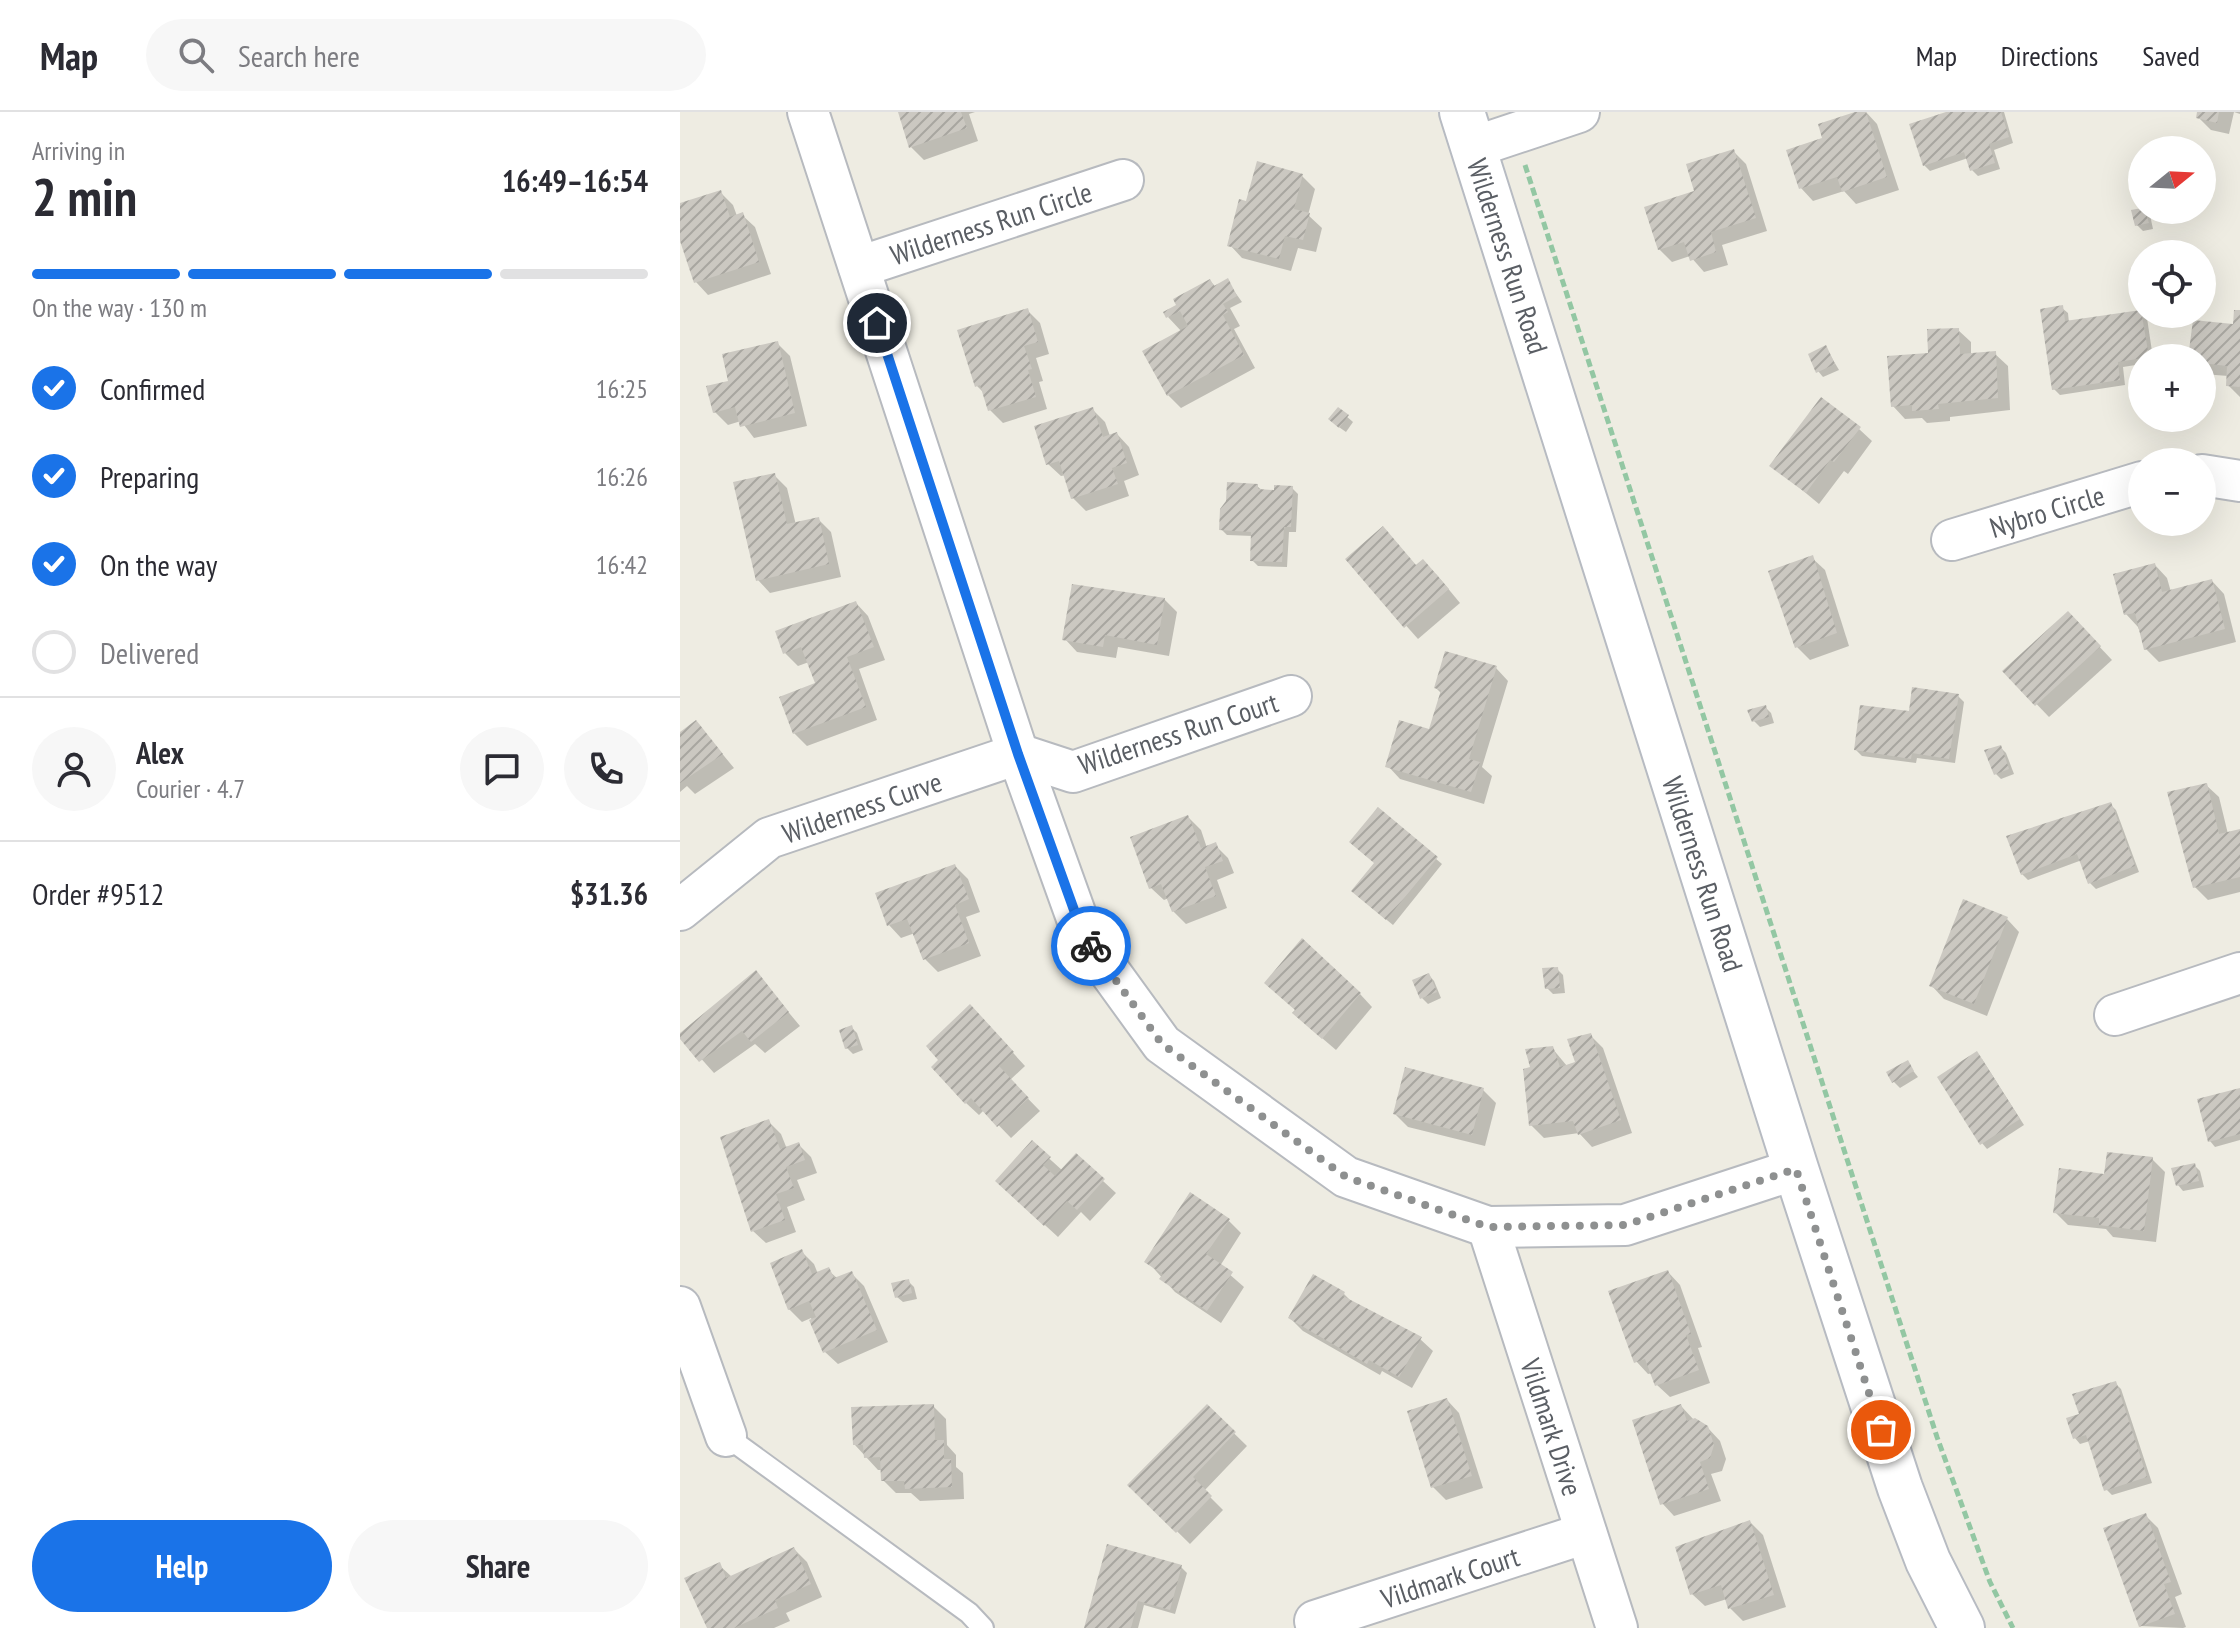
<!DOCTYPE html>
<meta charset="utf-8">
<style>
body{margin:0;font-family:"PT Sans Narrow",sans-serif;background:#f7f7f7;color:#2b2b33;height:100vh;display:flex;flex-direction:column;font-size:30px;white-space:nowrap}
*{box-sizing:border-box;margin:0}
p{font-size:26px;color:#7c7c81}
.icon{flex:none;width:44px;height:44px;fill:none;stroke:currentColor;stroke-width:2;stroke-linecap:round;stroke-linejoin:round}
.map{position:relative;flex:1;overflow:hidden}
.side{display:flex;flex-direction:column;background:#fff;width:680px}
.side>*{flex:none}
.needle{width:52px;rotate:72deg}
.controls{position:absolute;left:1448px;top:24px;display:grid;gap:16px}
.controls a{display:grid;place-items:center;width:88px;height:88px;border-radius:50%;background:#fff;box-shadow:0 8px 32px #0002;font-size:40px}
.pin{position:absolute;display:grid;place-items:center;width:68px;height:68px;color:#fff;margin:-34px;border:4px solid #fff;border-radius:50%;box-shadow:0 2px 8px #0007}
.courier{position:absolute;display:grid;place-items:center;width:80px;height:80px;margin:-40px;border:6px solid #1a73e8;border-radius:50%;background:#fff;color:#222;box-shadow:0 2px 10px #0007}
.summary em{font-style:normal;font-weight:800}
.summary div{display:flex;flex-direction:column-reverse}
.summary{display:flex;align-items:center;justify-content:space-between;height:136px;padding:0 32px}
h1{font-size:52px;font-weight:800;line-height:60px}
.bar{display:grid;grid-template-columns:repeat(4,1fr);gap:12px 8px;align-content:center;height:96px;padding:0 32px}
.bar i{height:10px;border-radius:6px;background:#e1e1e2}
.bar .active{background:#1a73e8}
.bar p{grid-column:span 4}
.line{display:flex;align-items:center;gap:20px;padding:0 32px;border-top:2px solid #e1e1e2}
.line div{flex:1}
.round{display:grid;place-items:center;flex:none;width:84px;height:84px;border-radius:42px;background:#f7f7f7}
ol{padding:0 32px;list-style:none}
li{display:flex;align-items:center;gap:24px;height:88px}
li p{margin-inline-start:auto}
li .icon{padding:8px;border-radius:50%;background:#1a73e8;color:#fff;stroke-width:4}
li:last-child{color:#7c7c81}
li i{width:44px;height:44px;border:4px solid #e1e1e2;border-radius:50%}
.cta{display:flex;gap:16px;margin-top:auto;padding:16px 32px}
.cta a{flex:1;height:92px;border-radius:48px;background:#1a73e8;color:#fff;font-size:32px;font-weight:800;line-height:92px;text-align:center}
.cta a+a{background:#f7f7f7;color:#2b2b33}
header{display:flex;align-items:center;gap:48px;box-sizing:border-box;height:112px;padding:0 40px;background:#fff;border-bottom:2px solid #e1e1e2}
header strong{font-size:38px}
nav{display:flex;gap:44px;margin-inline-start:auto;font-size:28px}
.search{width:560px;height:72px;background:#f7f7f7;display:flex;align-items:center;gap:20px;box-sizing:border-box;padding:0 28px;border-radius:44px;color:#7c7c81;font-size:30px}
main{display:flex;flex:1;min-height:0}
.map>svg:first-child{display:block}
.shadow{fill:#0003}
.building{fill:url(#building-hatch)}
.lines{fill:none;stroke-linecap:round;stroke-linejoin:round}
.lane-casing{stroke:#b7babf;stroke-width:24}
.street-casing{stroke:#b7babf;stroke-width:44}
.secondary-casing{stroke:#b7bbc2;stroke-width:48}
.path{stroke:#93c7a3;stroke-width:5;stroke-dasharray:8 4;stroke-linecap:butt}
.lane{stroke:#fff;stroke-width:20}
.street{stroke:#fff;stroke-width:40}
.secondary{stroke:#fff;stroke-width:44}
.done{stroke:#8e9090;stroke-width:8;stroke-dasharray:0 14.4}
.route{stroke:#1a73e8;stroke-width:10}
.labels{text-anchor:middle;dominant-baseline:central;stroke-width:7;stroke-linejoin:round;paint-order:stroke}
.street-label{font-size:28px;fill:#5a5e64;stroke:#fff}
</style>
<header>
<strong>Map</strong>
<div class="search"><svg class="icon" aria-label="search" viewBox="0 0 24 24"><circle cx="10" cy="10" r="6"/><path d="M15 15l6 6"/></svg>Search here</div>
<nav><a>Map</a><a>Directions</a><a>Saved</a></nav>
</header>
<main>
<section class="side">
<div class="summary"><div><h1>2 min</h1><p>Arriving in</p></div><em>16:49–16:54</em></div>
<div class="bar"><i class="active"></i><i class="active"></i><i class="active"></i><i></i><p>On the way · 130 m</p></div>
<ol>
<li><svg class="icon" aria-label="check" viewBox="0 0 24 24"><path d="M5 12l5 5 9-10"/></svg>Confirmed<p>16:25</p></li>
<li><svg class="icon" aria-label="check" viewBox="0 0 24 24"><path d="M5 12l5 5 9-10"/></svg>Preparing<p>16:26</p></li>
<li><svg class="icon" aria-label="check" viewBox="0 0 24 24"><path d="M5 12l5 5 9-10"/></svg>On the way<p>16:42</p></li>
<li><i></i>Delivered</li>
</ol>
<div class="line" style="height:144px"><a class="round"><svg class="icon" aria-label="person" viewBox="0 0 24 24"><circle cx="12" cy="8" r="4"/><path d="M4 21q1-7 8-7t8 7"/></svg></a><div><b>Alex</b><p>Courier · 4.7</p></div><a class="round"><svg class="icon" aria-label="chat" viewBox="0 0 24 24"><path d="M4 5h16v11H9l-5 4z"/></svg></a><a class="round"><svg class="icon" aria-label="phone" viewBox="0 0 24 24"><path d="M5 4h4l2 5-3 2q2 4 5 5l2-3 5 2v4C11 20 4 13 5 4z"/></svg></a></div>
<div class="line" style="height:104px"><div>Order #9512</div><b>$31.36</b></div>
<div class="cta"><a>Help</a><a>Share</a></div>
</section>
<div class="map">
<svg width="1560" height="1516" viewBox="0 0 1560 1516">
<defs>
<pattern id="building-hatch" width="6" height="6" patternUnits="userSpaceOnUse" patternTransform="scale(2)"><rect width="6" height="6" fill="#cbc8c1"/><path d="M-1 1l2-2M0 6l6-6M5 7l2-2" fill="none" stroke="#a8a6a0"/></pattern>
</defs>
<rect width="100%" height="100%" fill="#eeece2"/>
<g class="shadow">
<path d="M220,0h75l-6,2 9,27 -54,19 -13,-13z"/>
<path d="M1182,0h4l11,12 22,66 -43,14 -12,-13 -31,10 -12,-13 24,-48z"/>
<path d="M1272,0h52l9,31 -19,7 6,19 -22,7 -6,-6 -4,-12 -38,13 -6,-6z"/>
<path d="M1519,0h41v2l-6,-2 -5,22 -18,-4 -13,-13z"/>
<path d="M1053,39l13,13 21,67 -45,14 6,20 -24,7 -14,-16 -18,6 -13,-13 38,-56z"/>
<path d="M622,64l13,13 -7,26 14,13 -6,24 -18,-4 -7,23 -49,-13 -12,-13 18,-42z"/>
<path d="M1522,75l5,5 -4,17h-1z"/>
<path d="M40,80l13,13 4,11 5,-1 13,12 16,47 -63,21 -12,-13 -16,-47v-29z"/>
<path d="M1465,98l5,5 3,14 -10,2 -6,-6z"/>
<path d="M530,169l6,6 11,-6 15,21 -12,6 10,18 -6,3 21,39 -74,40 -13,-13 14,-63 -14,-15z"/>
<path d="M1382,196l6,5 1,10 72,-11 6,6 6,40h-11v6l-19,3 2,18 -65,10 -6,-6z"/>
<path d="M347,198l13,13 9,31 -13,4 7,23 -4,1 8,27 -44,14 -13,-13 -5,-16 -8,-8z"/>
<path d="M1560,200v85l-12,-12v-9l-25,-2 -1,-16h-12l44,-32z"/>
<path d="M1278,218l13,12v13l24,-1 13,12 2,44 -60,7v4l-23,2 -5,-5 -17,1 -12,-13 37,-51z"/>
<path d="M97,231l13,13 17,70 -53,12 -13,-17 -13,4 -13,-13 15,-30z"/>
<path d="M1146,236l13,22 -16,7 -5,-6z"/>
<path d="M412,297l13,13 5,14 7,-2 12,13 10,28 -15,6 5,15 -43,15 -13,-13 -7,-23 -5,1 -13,-12z"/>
<path d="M658,297l15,13 -7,10 -10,-7z"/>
<path d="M1179,317l13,12 -24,33 -4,-3 -25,33 -47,-39z"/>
<path d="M94,363l13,13 9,37 22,-6 13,13 10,45 -71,16 -12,-13z"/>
<path d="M577,374l6,5 13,1 16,-4 6,6 -2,38h-7l-2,35 -29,-1 -6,-6 1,-24 -26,-1 -6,-6z"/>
<path d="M1132,446l13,12 24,76 -39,14 -13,-13z"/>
<path d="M667,447l70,8 19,7 24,29 -42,36z"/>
<path d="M1475,453l12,13 4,14 41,-11 12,13 12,48 -77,20 -13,-13 -8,-22 -12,-13z"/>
<path d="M484,487l13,13 -8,44 -51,-9 -2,11 -39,-6 -12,-13z"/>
<path d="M176,491l12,13 17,44 -26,9 18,51 -70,26 -13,-13 23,-49 -8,-22 -11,4 -13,-13z"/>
<path d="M1400,514l32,34 -63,57 -44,-46z"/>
<path d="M816,556l12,13 -26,86 10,9 -8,28 -84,-25 -12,-13 43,-35 11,-37 -6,-6z"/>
<path d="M1278,584l6,6 -9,61 -38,-5 -1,5 -54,-7 -6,-6 54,-36z"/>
<path d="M1085,595l6,6 3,10 -14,4 -6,-6z"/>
<path d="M16,610l38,46 -39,26 -8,-8 -7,6v-57z"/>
<path d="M1320,635l6,6 8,21 -13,5 -6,-6z"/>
<path d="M1526,673l13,12 9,37 12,-3v61l-32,8 -13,-13z"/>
<path d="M1430,692l6,6 23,62 -43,17 -6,-6 -8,-23 -54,20 -6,-6z"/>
<path d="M698,698l64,54 -49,61 -34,-28 17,-33z"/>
<path d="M508,705l13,13 6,18 8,-3 13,13 6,15 -17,7 10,28 -41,16 -13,-13 -4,-13 -5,2 -13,-12z"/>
<path d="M275,754l13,13 12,33 -14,5 15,39 -43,16 -13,-13 -10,-26 -14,5 -12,-13z"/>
<path d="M1327,807l12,13 -32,84 -43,-17 -12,-13z"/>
<path d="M877,857l6,6 2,18 -12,1 -6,-6z"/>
<path d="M75,860l45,54 -35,27 -10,-9 -41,29 -34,-38z"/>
<path d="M749,863l5,6 7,17 -13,6 -6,-6z"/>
<path d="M680,882l12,13 -36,43 -28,-24z"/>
<path d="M303,908l42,46 -15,14 30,31 -29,27 -27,-28 -5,5 -13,-12z"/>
<path d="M171,915l6,6 6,17 -10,4 -6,-6z"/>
<path d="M910,923l13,13 29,85 -40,14 -13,-14 -35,5 -13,-13 21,-77 15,18 10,-3z"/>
<path d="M1302,947l42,66 -37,24 -5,-6z"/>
<path d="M1227,951l11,14 -18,11 -6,-6z"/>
<path d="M803,978l13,13 -11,43 -77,-19 -13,-13z"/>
<path d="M1560,978v50l-25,7 -5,-6z"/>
<path d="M89,1010l12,12 6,15 11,-5 13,13 6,16 -20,7 8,20 -18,7 9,25 -30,11 -13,-12z"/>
<path d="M352,1031l31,28 40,10 13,12 -26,28 -9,-9 -23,25 -48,-44z"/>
<path d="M1472,1047l13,13 -9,70 -43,-5 -7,-8 -38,-4 -13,-13 51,-36z"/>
<path d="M1514,1053l6,6 4,16 -21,4 -5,-6z"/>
<path d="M549,1109l12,12 -21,33 24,21 -23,36 -46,-31 -28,-31z"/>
<path d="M121,1139l13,13 4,10 10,-4 10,9 13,-6 13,13 24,56 -50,22 -13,-12 -14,-34 -9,4 -13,-13z"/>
<path d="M988,1160l12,13 22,62 -4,1 12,35 -40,14 -13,-12 -4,-12 -5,1 -12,-13z"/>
<path d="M228,1169l6,6 3,12 -14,3 -6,-5z"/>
<path d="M664,1182l10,10 66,35 13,12 -21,37 -30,-17 -2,4 -77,-44 -13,-13z"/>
<path d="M1435,1271l6,6 31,94 -40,12 -6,-6 -16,-48 -10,3 -5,-6 6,-22z"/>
<path d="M767,1288l12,13 24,75 -37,12 -13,-13 -24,-75z"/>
<path d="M253,1294l13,13 1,26 9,10v12l7,6 1,26 -44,2 -9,-8h-15l-13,-13v-10h-5l-23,-25z"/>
<path d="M1001,1294l13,14 13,7 13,14 6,18 -4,12 -11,3 10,27 -47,15 -12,-13z"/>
<path d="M527,1295l40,39 -43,45 19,19 -33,34 -60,-59z"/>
<path d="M1465,1403l13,13 24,66 -7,3 11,30 -3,1 -43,-2z"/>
<path d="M1070,1410l13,13 23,72 -43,14 -13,-13 -3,-9 -22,7 -13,-12z"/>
<path d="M114,1437l13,13 15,35 -36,16 4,8 -16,7h-65l10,-63 13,12z"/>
<path d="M501,1455l6,6 -12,41 -31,-9 -6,23h-52z"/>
</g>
<g class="building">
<path d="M218,0h63l6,16 -58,20z"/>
<path d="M1175,0h11l21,65 -45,15 -5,-15 -38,12 -13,-39 36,-12 -4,-14z"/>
<path d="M1266,0h55l8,25 -20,7 6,19 -25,8 -6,-19 -41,14 -14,-42z"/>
<path d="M1517,0h22l-2,11 -21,-5z"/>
<path d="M1054,37l22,69 -45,14 5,20 -26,9 -6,-19 -26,8 -14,-43 50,-16 -8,-27z"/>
<path d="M577,49l46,13 -9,35 16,4 -7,27 -18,-4 -6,23 -52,-13 12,-47 7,2z"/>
<path d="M41,78l9,27 13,-5 16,50 -65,21 -14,-42v-38z"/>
<path d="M1462,96l3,2 4,13 -14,3 -4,-16z"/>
<path d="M548,166l9,18 -14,8 5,8 -5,3 21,40 -77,41 -25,-45 46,-25 -8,-15 -14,7 -3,-6 13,-7 -3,-6 37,-20 4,7z"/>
<path d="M1383,193l2,16 76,-11 8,47 -31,5 2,18 -68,10 -12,-81z"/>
<path d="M348,196l10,34 -14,4 8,23 -4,1 8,27 -48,14 -8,-26 -5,2 -18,-57z"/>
<path d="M1554,198h6v77l-14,-1 1,-20 -25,-3v-5h-14l5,-38 40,4z"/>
<path d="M1279,216l1,26 36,-3 2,47 -60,6 1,5 -27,2v-6l-21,2 -4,-51 41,-3 -1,-24z"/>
<path d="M98,229l17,72 -55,14 -5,-20 -22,6 -7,-27 22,-5 -6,-27z"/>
<path d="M1146,233l9,19 -19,9 -8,-19z"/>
<path d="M1141,285l40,30 -27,35 -4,-2 -24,33 -37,-27z"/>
<path d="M413,295l10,30 14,-5 10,31 -15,5 6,16 -47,15 -12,-38 -13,4 -12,-39z"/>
<path d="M658,295l11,8 -10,13 -11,-9z"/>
<path d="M95,361l12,51 32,-7 10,47 -73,17 -23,-99z"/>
<path d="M547,370l31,2v5l16,1v-5l19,1 -2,41h-7l-2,35 -32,-1 1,-29 -32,-2 1,-21 6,-8z"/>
<path d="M703,414l33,39 7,-6 26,30 -45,39 -59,-69z"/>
<path d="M1133,443l24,78 -42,15 -27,-77z"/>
<path d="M1475,451l7,29 50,-13 13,50 -81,21 -9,-37 -11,2 -11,-41z"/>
<path d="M392,472l93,14 -8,47 -52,-10 -2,12 -41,-7z"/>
<path d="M176,489l18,46 -27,10 19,50 -73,27 -14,-37 36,-14 -14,-36 -18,7 -8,-23z"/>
<path d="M1388,499l33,35 -66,60 -33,-35z"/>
<path d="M765,539l52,15 -28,93 11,3 -9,30 -86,-25 14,-47 30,9 12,-39 -7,-2z"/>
<path d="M1232,575l47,7 -10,65 -37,-6 -1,6 -57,-9 6,-45 49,6z"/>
<path d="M1086,593l3,12 -17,5 -5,-12z"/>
<path d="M16,608l27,34 -43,29v-51z"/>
<path d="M1321,633l8,24 -15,6 -10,-25z"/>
<path d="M1527,671l12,51 21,-5v48l-47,11 -26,-96z"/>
<path d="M1431,690l24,64 -47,18 -11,-30 -56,21 -15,-39z"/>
<path d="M698,695l60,50 -52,63 -35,-29 23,-28 -25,-21z"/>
<path d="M508,703l13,33 15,-6 7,19 -18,6 11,29 -44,16 -11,-28 -12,5 -19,-52z"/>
<path d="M275,752l14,35 -14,6 14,38 -46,17 -16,-41 -20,7 -12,-33z"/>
<path d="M1283,787l45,18 -34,87 -45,-18z"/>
<path d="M622,826l59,55 -39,46 -30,-26 3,-3 -31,-27z"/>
<path d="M878,855l2,21 -15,1 -3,-21z"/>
<path d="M76,858l33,42 -38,30 -9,-11 -43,31 -19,-23v-6z"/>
<path d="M749,861l8,19 -17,7 -8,-19z"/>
<path d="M290,892l44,48 -15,14 30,32 -32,29 -26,-29 -6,6 -34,-37 7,-7 -12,-14z"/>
<path d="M172,913l6,20 -13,4 -6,-19z"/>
<path d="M911,921l30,87 -43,15 -5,-14 -44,5 -6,-57 7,-2 -5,-18 28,-3 7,21 15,-5 -8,-23z"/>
<path d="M1297,939l43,68 -40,26 -43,-68z"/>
<path d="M1228,948l6,11 -22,12 -6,-11z"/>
<path d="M725,955l79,21 -12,47 -79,-21z"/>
<path d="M1560,976v46l-32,8 -11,-43z"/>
<path d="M89,1007l11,30 19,-7 6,18 -19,7 8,21 -18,6 9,26 -34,12 -31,-95z"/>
<path d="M352,1028l19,17 -8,8 12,11 21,-23 29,26 -28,31 -10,-9 -23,25 -49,-45z"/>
<path d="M1427,1040l46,5 -9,74 -45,-6v-7l-46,-5 6,-45 45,6z"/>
<path d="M1515,1051l4,18 -23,5 -5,-18z"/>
<path d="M510,1080l40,27 -24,35 27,18 -26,39 -48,-32 4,-5 -19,-12z"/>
<path d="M122,1137l10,25 17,-7 5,11 18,-7 25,59 -54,23 -14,-33 7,-3 -7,-16 -21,9 -18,-47z"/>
<path d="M988,1158l23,64 -5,1 13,35 -44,16 -10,-27 -11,4 -26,-72z"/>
<path d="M633,1162l32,18 -2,4 79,41 -23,40 -30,-17 -2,4 -79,-46z"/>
<path d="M229,1167l3,14 -17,5 -4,-15z"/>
<path d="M1436,1269l31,96 -43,14 -18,-56 -13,4 -7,-21 13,-4 -7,-20z"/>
<path d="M767,1286l25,78 -41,12 -24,-77z"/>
<path d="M254,1292l1,36h9v19h7l1,28 -47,2 -1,-8h-23l-1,-24 -16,1 -1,-13h-10l-2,-38z"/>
<path d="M527,1292l29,28 -43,45 19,19 -36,37 -49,-48z"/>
<path d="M1001,1292l6,17 8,-3 13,8 6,19 -4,13 -10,4 9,27 -49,16 -28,-85z"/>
<path d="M1466,1401l25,69 -7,2 11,30 -36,13 -36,-99z"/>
<path d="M1070,1408l24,75 -46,14 -7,-24 -31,10 -15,-48z"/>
<path d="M427,1432l75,21 -12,45 -32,-9 -7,27h-47z"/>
<path d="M114,1435l17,37 -36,16 3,8 -44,20h-27l-23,-50 36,-16 6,16z"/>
</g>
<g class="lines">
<defs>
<path id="lane" d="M46,1324l243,177 14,15"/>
<g id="street">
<path d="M128,0l210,642 65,181 79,109 184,133 142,50 137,-2 171,-56"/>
<path d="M794,35l105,-35"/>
<path d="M179,155l264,-87"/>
<path d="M1522,363l38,6"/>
<path d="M1272,428l190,-58"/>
<path d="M0,798l89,-72 249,-84 55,18 218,-76"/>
<path d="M1435,903l125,-42"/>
<path d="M808,1115l129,401"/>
<path d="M0,1195l46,129"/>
<path d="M635,1509l271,-88"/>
</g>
<path id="secondary" d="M782,0l334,1057 104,319 28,73 34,67"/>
</defs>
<use href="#lane" class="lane-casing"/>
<use href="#street" class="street-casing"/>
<use href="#secondary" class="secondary-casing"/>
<path class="path" d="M845,53l412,1272 53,145 23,46"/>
<use href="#lane" class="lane"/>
<use href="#street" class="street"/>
<use href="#secondary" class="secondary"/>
</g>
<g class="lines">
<path class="done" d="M411,834l71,98 184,133 142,50 137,-2 171,-56 85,261"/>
<path class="route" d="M197,211l141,431 65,181 8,11"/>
</g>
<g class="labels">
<g class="street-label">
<text transform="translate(311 111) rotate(-18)">Wilderness Run Circle</text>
<text transform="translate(828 144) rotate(72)">Wilderness Run Road</text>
<text transform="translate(1367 399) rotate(-17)">Nybro Circle</text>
<text transform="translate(498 621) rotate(-18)">Wilderness Run Court</text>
<text transform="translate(182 695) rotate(-19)">Wilderness Curve</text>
<text transform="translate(1023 762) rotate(72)">Wilderness Run Road</text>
<text transform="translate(872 1315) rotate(72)">Vildmark Drive</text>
<text transform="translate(770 1465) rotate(-18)">Vildmark Court</text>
</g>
</g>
</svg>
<div class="controls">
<a><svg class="needle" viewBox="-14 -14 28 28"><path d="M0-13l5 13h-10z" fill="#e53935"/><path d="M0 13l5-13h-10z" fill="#7c7c81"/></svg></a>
<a><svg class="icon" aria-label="locate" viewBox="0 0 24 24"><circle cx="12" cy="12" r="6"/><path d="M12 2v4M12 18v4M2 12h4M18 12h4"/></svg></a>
<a>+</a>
<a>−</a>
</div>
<div class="pin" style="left:1201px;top:1318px;background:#ea580c"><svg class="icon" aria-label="bag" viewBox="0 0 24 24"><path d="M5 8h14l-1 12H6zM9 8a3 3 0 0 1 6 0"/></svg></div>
<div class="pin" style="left:197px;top:211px;background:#1f2937"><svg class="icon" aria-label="home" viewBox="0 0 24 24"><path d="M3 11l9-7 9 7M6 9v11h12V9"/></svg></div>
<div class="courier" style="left:411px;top:834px"><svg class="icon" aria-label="bike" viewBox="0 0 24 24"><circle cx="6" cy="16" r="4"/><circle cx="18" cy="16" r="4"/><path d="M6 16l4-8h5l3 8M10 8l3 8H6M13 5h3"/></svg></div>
</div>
</main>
